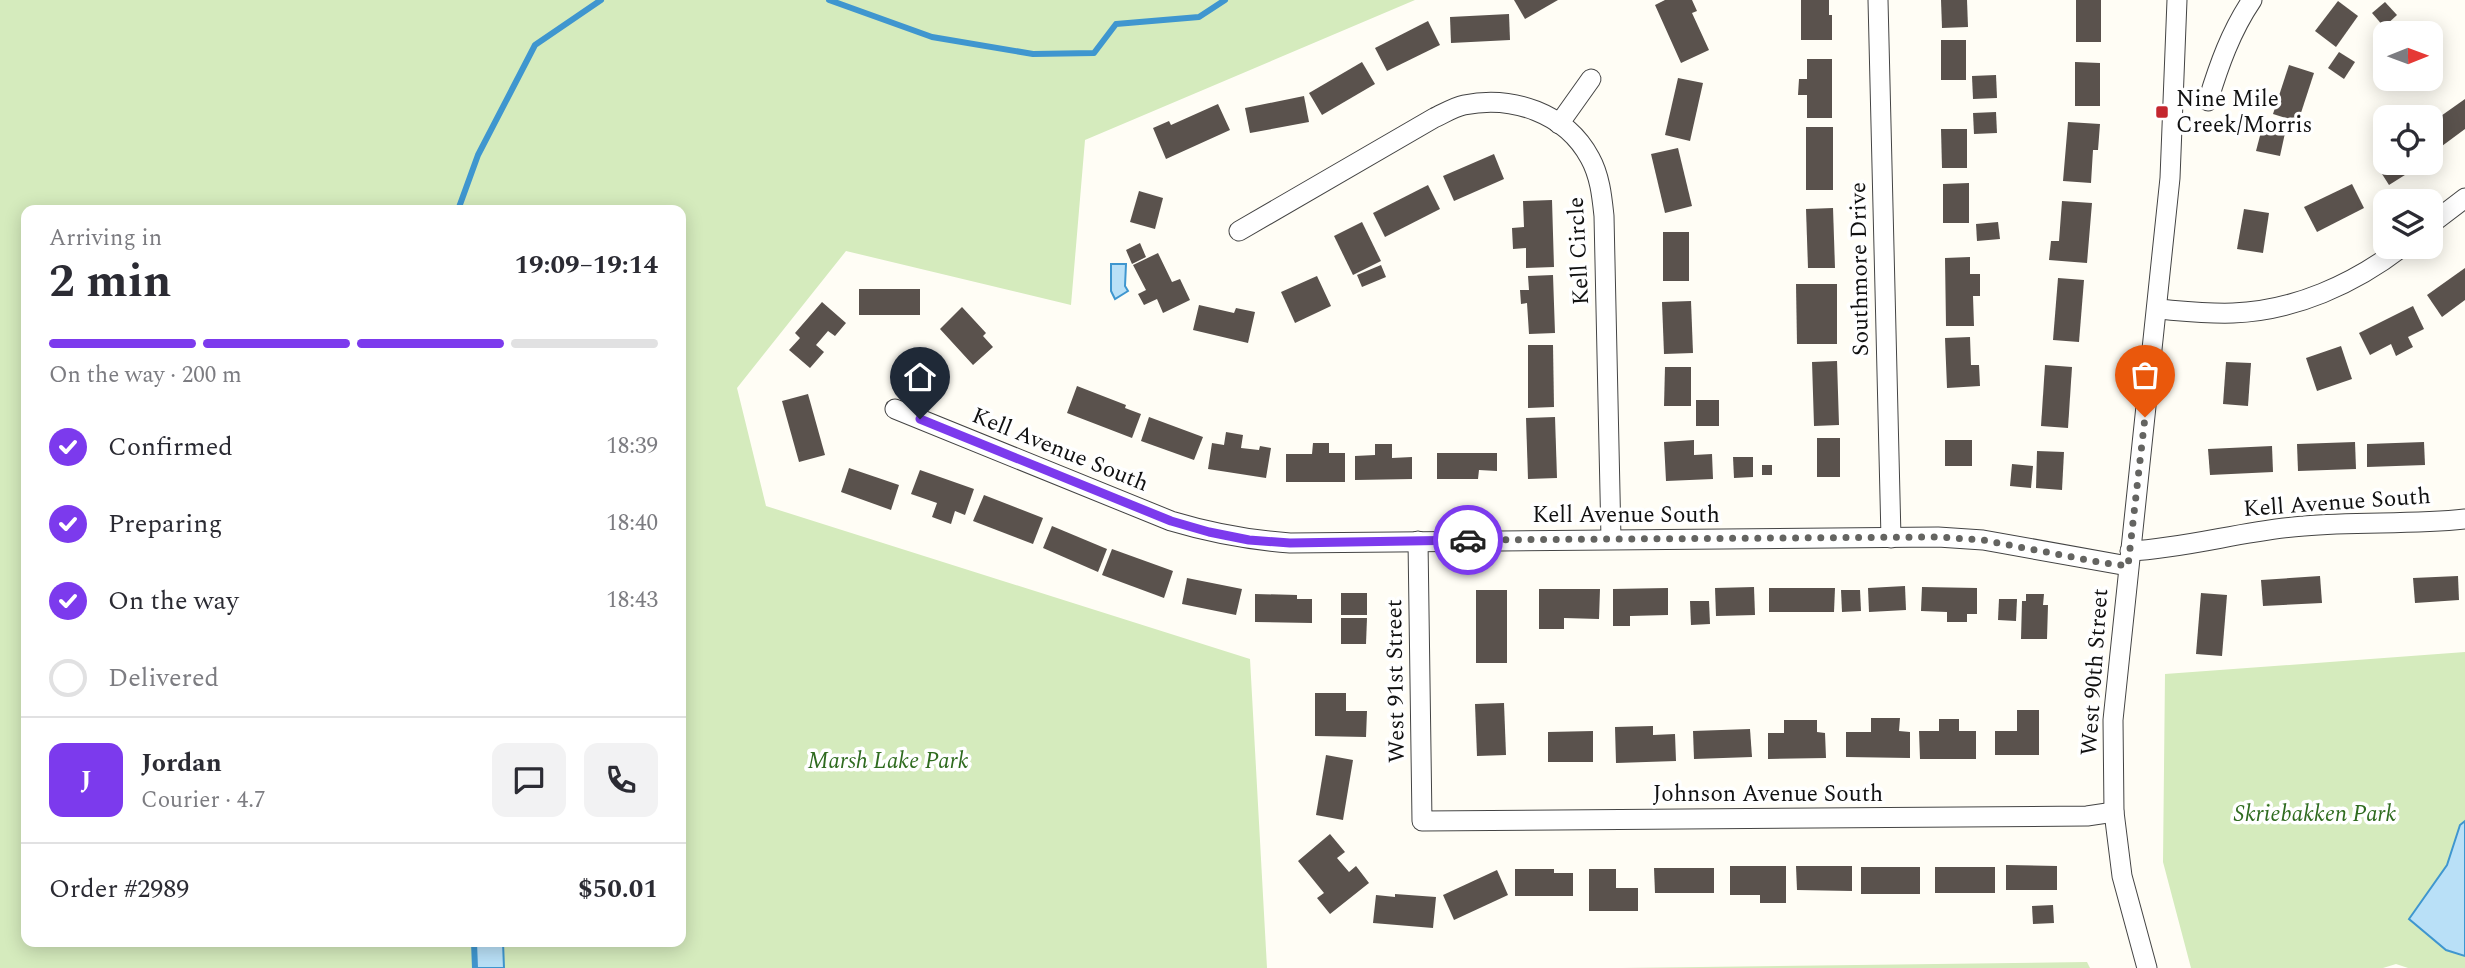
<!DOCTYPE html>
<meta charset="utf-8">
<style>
body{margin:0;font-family:Spectral,serif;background:#f2f2f3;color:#2b2b33;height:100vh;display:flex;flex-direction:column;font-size:26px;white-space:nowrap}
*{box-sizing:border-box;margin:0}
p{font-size:23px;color:#7c7c81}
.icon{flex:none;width:38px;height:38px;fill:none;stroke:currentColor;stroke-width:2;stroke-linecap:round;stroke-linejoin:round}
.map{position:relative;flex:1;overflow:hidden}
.panel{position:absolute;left:21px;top:205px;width:665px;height:742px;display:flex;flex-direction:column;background:#fff;border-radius:14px;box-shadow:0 4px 18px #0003}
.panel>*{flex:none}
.needle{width:46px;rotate:89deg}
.controls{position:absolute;left:2373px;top:21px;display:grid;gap:14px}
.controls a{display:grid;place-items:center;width:70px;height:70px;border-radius:14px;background:#fff;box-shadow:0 4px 18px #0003;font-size:35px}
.pin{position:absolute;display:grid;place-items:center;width:60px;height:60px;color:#fff;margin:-72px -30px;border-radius:50% 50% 50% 0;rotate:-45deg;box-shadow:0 0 7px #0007}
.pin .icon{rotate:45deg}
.courier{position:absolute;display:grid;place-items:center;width:70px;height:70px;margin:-35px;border:5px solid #7c3aed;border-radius:50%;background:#fff;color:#222;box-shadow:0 2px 9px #0007}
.overview em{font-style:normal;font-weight:700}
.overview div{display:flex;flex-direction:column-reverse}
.overview{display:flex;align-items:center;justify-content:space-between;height:119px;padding:0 28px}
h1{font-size:46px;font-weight:700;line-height:52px}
.bar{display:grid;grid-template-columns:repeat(4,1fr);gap:10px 7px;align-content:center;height:84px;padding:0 28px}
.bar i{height:9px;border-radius:5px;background:#e1e1e2}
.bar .active{background:#7c3aed}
.bar p{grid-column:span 4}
.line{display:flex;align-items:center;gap:18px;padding:0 28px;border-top:2px solid #e1e1e2}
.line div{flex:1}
.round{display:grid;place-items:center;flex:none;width:74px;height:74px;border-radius:14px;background:#f2f2f3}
ol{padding:0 28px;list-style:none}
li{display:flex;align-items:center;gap:21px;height:77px}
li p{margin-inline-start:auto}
li .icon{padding:7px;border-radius:50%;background:#7c3aed;color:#fff;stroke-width:4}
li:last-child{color:#7c7c81}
li i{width:38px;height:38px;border:4px solid #e1e1e2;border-radius:50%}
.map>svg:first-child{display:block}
.green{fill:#d5ebbd;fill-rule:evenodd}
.water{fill:#b9e0f7;stroke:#3f96cf;stroke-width:2}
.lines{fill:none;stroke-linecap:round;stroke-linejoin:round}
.stream{stroke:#3f96cf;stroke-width:6}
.building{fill:#5a524d}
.minor-casing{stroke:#444;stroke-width:21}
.minor{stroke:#fff;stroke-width:19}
.done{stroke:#646461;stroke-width:7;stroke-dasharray:0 12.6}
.route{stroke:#7c3aed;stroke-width:9}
.poi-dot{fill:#c4262e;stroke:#fff;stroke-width:2.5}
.labels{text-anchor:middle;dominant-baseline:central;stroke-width:7;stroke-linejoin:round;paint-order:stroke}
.poi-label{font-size:23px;fill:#111;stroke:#fff;text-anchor:start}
.street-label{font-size:23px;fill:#111;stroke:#fff}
.park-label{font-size:23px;font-style:italic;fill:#2f6b1f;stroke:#fff}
</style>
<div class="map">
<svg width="2465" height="968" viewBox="0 0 2465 968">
<rect width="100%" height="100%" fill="#fffdf5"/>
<g class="green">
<path d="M0,0h1415l-330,140 -14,165 -225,-54 -109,137 29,118 484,153 17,309h-1267zM26,210h655v732h-655z"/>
<path d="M2465,652v316h-57l-12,-4 -13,4h-192l-28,-106 2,-188z"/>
<path d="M2087,962l3,6h-469z"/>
</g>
<g class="water">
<path d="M1111,264h15l-1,22 3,5 -13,8 -4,-8z"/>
<path d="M2465,821v135l-19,-6 -37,-31 38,-54 13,-40z"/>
<path d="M475,942h28l1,26h-28z"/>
</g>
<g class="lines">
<g class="stream">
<path d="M829,0l103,37 101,17 61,-1 22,-29 83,-7 26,-17"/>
<path d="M458,210l20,-55 57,-110 66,-45"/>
<path d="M474,942l1,26"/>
</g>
</g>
<g class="building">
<path d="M1514,0h44l-33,19z"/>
<path d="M1665,0h27l5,11 -5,2 17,37 -28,13 -26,-58z"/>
<path d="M1801,0h28v15h3v25h-31z"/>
<path d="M1941,0h26l1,27 -26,1z"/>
<rect x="2076" y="0" width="25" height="42"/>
<path d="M2338,1l20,15 -22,31 -21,-16z"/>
<path d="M2385,2l12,13 -13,12 -12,-14z"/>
<path d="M1509,14l1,26 -59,3 -1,-26z"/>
<path d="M1428,21l12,24 -53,26 -12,-23z"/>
<rect x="1941" y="40" width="25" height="40"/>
<path d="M2339,52l16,10 -11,17 -16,-11z"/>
<path d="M1807,59h25v59h-25v-23h-9l1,-16h8z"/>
<path d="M1362,62l13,22 -53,31 -13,-22z"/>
<path d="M2075,62l25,1v43h-25z"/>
<path d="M2289,65l25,8 -16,49 -25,-8z"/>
<path d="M1996,75l1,23 -24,1 -1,-23z"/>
<path d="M1678,78l25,5 -13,58 -25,-6z"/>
<path d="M1304,96l5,26 -59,11 -5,-25z"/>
<path d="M2465,99v30l-23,17 -11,-16v-7z"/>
<path d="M1218,104l12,26 -64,29 -13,-31 16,-7 2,4z"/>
<path d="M1996,112l1,21 -23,1 -1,-21z"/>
<path d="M2068,122l32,2 -2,26h-5l-2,33 -28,-2z"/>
<rect x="1806" y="127" width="27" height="63"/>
<path d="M2262,128l23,5 -5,23 -24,-5z"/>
<path d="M1941,129h26v39h-25z"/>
<path d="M1678,148l14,58 -27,7 -14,-59z"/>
<path d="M1494,154l10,25 -50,22 -11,-25z"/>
<path d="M2385,160v3h39l-35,22 -12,-19z"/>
<path d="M1969,183v40h-26v-39z"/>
<path d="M2352,184l12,24 -47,24 -13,-25z"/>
<path d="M1428,185l12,24 -55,28 -12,-24z"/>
<path d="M1139,191l24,7 -8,31 -25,-7z"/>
<path d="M1552,200l2,67 -28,1v-20l-13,1 -1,-21 12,-1 -1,-26z"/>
<path d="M2062,201l30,2 -5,60 -38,-3 2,-19h8z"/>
<path d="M1833,208l2,60h-27l-2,-59z"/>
<path d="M2244,209l25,4 -6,40 -26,-4z"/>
<path d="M1362,222l19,39 -28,14 -19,-39z"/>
<path d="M1998,222l2,17 -23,2 -1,-17z"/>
<rect x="1663" y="232" width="26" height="49"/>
<path d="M1140,243l6,14 -14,7 -6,-14z"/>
<path d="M1158,253l14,29 8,-3 10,21 -27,13 -6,-14 -13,6 -6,-11 8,-4 -13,-25z"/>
<path d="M1970,257v17h10v22h-7l1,30h-28l-1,-68z"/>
<path d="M1381,265l5,12 -24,10 -5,-12z"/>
<path d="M2465,268v32l-23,17 -15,-22z"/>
<path d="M1553,275l2,58 -26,1 -2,-31 -6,1 -1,-14h9l-1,-14z"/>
<path d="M1317,276l14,30 -36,17 -14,-31z"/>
<path d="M2058,278l26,2 -5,62 -26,-2z"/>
<path d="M1796,284h41v60h-40z"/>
<rect x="859" y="289" width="61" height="26"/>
<path d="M1691,301l2,52 -29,1 -2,-52z"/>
<path d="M822,302l24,21 -11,13 -7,-5 -12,14 8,7 -14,16 -21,-18 11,-12 -5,-5z"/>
<path d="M1199,305l35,8 2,-5 19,4 -7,31 -55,-13z"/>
<path d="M2413,306l11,23 -16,8 5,10 -17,9 -5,-12 -21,11 -11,-22z"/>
<path d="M962,307l24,26 -3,3 10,11 -20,18 -33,-36z"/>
<path d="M1970,337l1,28h8l1,21 -33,2 -2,-50z"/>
<path d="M1528,345h25l1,62 -26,1z"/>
<path d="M2341,346l11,33 -35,12 -11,-33z"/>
<path d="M1837,361l2,64 -25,1 -2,-64z"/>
<path d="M2226,362l25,1 -3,43 -25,-2z"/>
<path d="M2045,365l27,2 -4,61 -27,-2z"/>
<path d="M1665,367h26v39h-27z"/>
<path d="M1077,386l49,19 -1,3 16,6 -9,24 -65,-25z"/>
<path d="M808,394l17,61 -26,7 -17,-61z"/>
<rect x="1696" y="400" width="23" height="26"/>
<path d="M1149,417l54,20 -9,23 -53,-19z"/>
<path d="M1555,417l2,61 -29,1 -2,-61z"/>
<path d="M1226,432l17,3 -2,13 18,2 1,-4 11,2 -5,30 -58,-9 4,-26 12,2z"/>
<rect x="1817" y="438" width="23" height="39"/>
<path d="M1694,440v15l18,-1 1,25 -47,2 -2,-39z"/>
<rect x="1945" y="440" width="27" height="26"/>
<path d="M2355,442l1,27 -58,2 -1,-27z"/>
<path d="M2424,442l1,23 -58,2v-23z"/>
<path d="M1313,443h16v10h16v29h-59v-28h26z"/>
<path d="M1375,444h17v14l20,-1v22l-57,1v-24l20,-1z"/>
<path d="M2272,446l1,26 -63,3 -2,-26z"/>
<path d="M2037,451l27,1 -2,38 -26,-2z"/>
<path d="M1437,453h60v18l-18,-1 -1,9h-41z"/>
<path d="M1733,457h20v20l-19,1z"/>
<path d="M2012,464l21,2 -2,22 -21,-2z"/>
<rect x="1762" y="465" width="10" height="10"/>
<path d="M849,468l50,17 -8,25 -50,-18z"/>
<path d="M920,470l54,19 -9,26 -10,-4 -4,13 -19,-7 5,-14 -26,-9z"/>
<path d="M984,495l59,23 -10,26 -60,-23z"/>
<path d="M1052,526l55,23 -9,23 -55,-24z"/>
<path d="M1112,549l61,22 -9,27 -62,-23z"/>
<path d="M2320,576l2,27 -59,3 -2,-26z"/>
<path d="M2458,576l1,24 -44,3 -2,-25z"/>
<path d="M1187,578l55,11 -6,26 -54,-11z"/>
<path d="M1905,586l1,24 -37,2 -1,-24z"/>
<path d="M1754,587l1,28 -39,1 -1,-28z"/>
<path d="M1922,587l55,1v26h-10v8h-20v-10l-26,-1z"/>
<path d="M1668,588v27l-38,1v10h-17v-37z"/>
<path d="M1769,588h66l-1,24h-65z"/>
<path d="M1539,589h61l-1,30 -35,-1v11h-25z"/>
<rect x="1476" y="590" width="31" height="73"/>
<path d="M1841,590h19l1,21 -19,1z"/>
<rect x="1341" y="593" width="26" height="22"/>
<path d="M2201,593l26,2 -5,61 -26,-2z"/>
<path d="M1255,594l42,1v4h15v24l-57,-1z"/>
<path d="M2026,594h18l-1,11h5l-1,34h-26l1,-38h4z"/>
<path d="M1999,599h18l-1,22 -18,-1z"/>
<path d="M1690,601h19l1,23 -19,1z"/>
<path d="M1341,618h26l-1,26h-25z"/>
<path d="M1315,693h31v18h21l-1,26 -51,-1z"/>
<path d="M1504,703l2,52 -29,1 -2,-52z"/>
<path d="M2017,710h22v45h-44v-24h22z"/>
<path d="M1871,718h29l-1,13 11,1v26l-64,-1v-25h25z"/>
<path d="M1939,719h20v12h17v28h-56l-1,-28h20z"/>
<path d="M1784,720h33v12l8,1 1,25 -58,1v-26h16z"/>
<path d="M1653,726v9l22,-1 1,27 -60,2 -1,-36z"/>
<path d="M1750,729l2,28 -58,2 -1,-28z"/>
<path d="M1593,731v31h-45v-30z"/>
<path d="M1326,755l27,5 -10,60 -27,-5z"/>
<path d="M1330,834l15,18 -8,6 12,14 7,-6 13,17 -39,31 -13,-16 7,-5 -26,-32z"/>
<path d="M2006,865l51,1v24h-51z"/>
<path d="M1730,866h56v37h-26v-8h-30z"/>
<path d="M1796,866h56v25l-55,-1z"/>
<rect x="1861" y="867" width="59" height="27"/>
<rect x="1935" y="867" width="60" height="26"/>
<path d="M1654,868h60v25h-59z"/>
<path d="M1515,869h39v4h19v23h-58z"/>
<path d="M1589,869h27v19h22v23h-49z"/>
<path d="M1497,870l11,25 -54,25 -11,-25z"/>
<path d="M1395,894l41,3 -3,31 -60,-5 3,-28 19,2z"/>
<path d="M2053,905l1,18 -21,1 -1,-18z"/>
</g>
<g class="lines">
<defs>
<g id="minor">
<path d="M1878,0l13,538"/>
<path d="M2208,101c11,-36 23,-70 44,-101"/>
<path d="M1559,124l32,-45"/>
<path d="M2431,224l34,-26"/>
<path d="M1239,231l195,-113c9,-4 20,-11 30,-13 48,-10 102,8 126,53 10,18 12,39 14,58l7,323"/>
<path d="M2157,309c25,2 51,5 76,4 61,-2 121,-29 169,-66"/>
<path d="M895,409l276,112c40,12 78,19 119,22l648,-6 45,3 145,26"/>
<path d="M1418,541l4,280 665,-5 27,-4"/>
<path d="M2130,551c59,-3 115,-21 174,-25 54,-5 108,-1 161,-7"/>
<path d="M2147,968l-25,-92 -8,-64 -1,-92 57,-542 7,-178"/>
</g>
</defs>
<use href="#minor" class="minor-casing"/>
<use href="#minor" class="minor"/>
</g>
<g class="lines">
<path class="done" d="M1468,540l470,-3 45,3 115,22 30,4 17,-149"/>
<path class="route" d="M920,419l251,102 38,11 40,8 41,3 178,-3"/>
</g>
<rect class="poi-dot" x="2155" y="105" width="14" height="14" rx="3.5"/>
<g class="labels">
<g class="poi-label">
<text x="2176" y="99">Nine Mile<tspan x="2176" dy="26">Creek/Morris</tspan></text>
</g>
<g class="street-label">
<text transform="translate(1579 251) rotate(-93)">Kell Circle</text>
<text transform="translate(1860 269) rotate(-91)">Southmore Drive</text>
<text transform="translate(1060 450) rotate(22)">Kell Avenue South</text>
<text transform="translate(2337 503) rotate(-4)">Kell Avenue South</text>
<text x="1626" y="515">Kell Avenue South</text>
<text transform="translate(2095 672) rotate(-86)">West 90th Street</text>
<text transform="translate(1396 681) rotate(-91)">West 91st Street</text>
<text x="1768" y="794">Johnson Avenue South</text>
</g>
<g class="park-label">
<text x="888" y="761">Marsh Lake Park</text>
<text x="2315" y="814">Skriebakken Park</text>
</g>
</g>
</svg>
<div class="controls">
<a><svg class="needle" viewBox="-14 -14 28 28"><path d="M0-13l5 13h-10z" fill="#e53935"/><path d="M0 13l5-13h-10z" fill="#7c7c81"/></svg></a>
<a><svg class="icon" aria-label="locate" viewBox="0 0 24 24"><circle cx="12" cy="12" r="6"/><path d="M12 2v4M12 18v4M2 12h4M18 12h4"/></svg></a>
<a><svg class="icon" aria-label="layers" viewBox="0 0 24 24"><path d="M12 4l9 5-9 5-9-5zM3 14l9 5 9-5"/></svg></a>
</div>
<div class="pin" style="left:2145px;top:417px;background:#ea580c"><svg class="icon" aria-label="bag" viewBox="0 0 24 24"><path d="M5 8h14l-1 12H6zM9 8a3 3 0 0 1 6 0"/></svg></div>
<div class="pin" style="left:920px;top:419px;background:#1f2937"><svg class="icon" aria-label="home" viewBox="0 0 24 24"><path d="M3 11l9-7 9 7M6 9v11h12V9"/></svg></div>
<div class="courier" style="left:1468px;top:540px"><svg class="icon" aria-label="car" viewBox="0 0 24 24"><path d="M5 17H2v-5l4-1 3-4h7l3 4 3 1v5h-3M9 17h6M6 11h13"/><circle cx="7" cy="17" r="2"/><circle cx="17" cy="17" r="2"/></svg></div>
<section class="panel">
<div class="overview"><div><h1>2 min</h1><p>Arriving in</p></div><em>19:09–19:14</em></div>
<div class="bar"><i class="active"></i><i class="active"></i><i class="active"></i><i></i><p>On the way · 200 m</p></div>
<ol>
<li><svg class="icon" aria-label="check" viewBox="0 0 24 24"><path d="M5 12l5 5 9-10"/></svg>Confirmed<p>18:39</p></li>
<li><svg class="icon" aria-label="check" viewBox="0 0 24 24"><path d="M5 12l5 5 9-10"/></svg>Preparing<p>18:40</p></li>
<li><svg class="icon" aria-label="check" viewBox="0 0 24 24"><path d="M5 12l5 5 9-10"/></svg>On the way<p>18:43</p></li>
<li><i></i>Delivered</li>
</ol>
<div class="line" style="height:126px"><b class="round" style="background:#7c3aed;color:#fff">J</b><div><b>Jordan</b><p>Courier · 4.7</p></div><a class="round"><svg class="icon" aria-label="chat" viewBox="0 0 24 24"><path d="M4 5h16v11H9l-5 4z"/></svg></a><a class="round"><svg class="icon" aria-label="phone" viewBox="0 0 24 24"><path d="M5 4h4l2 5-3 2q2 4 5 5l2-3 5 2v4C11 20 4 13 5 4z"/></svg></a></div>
<div class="line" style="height:91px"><div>Order #2989</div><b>$50.01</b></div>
</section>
</div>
